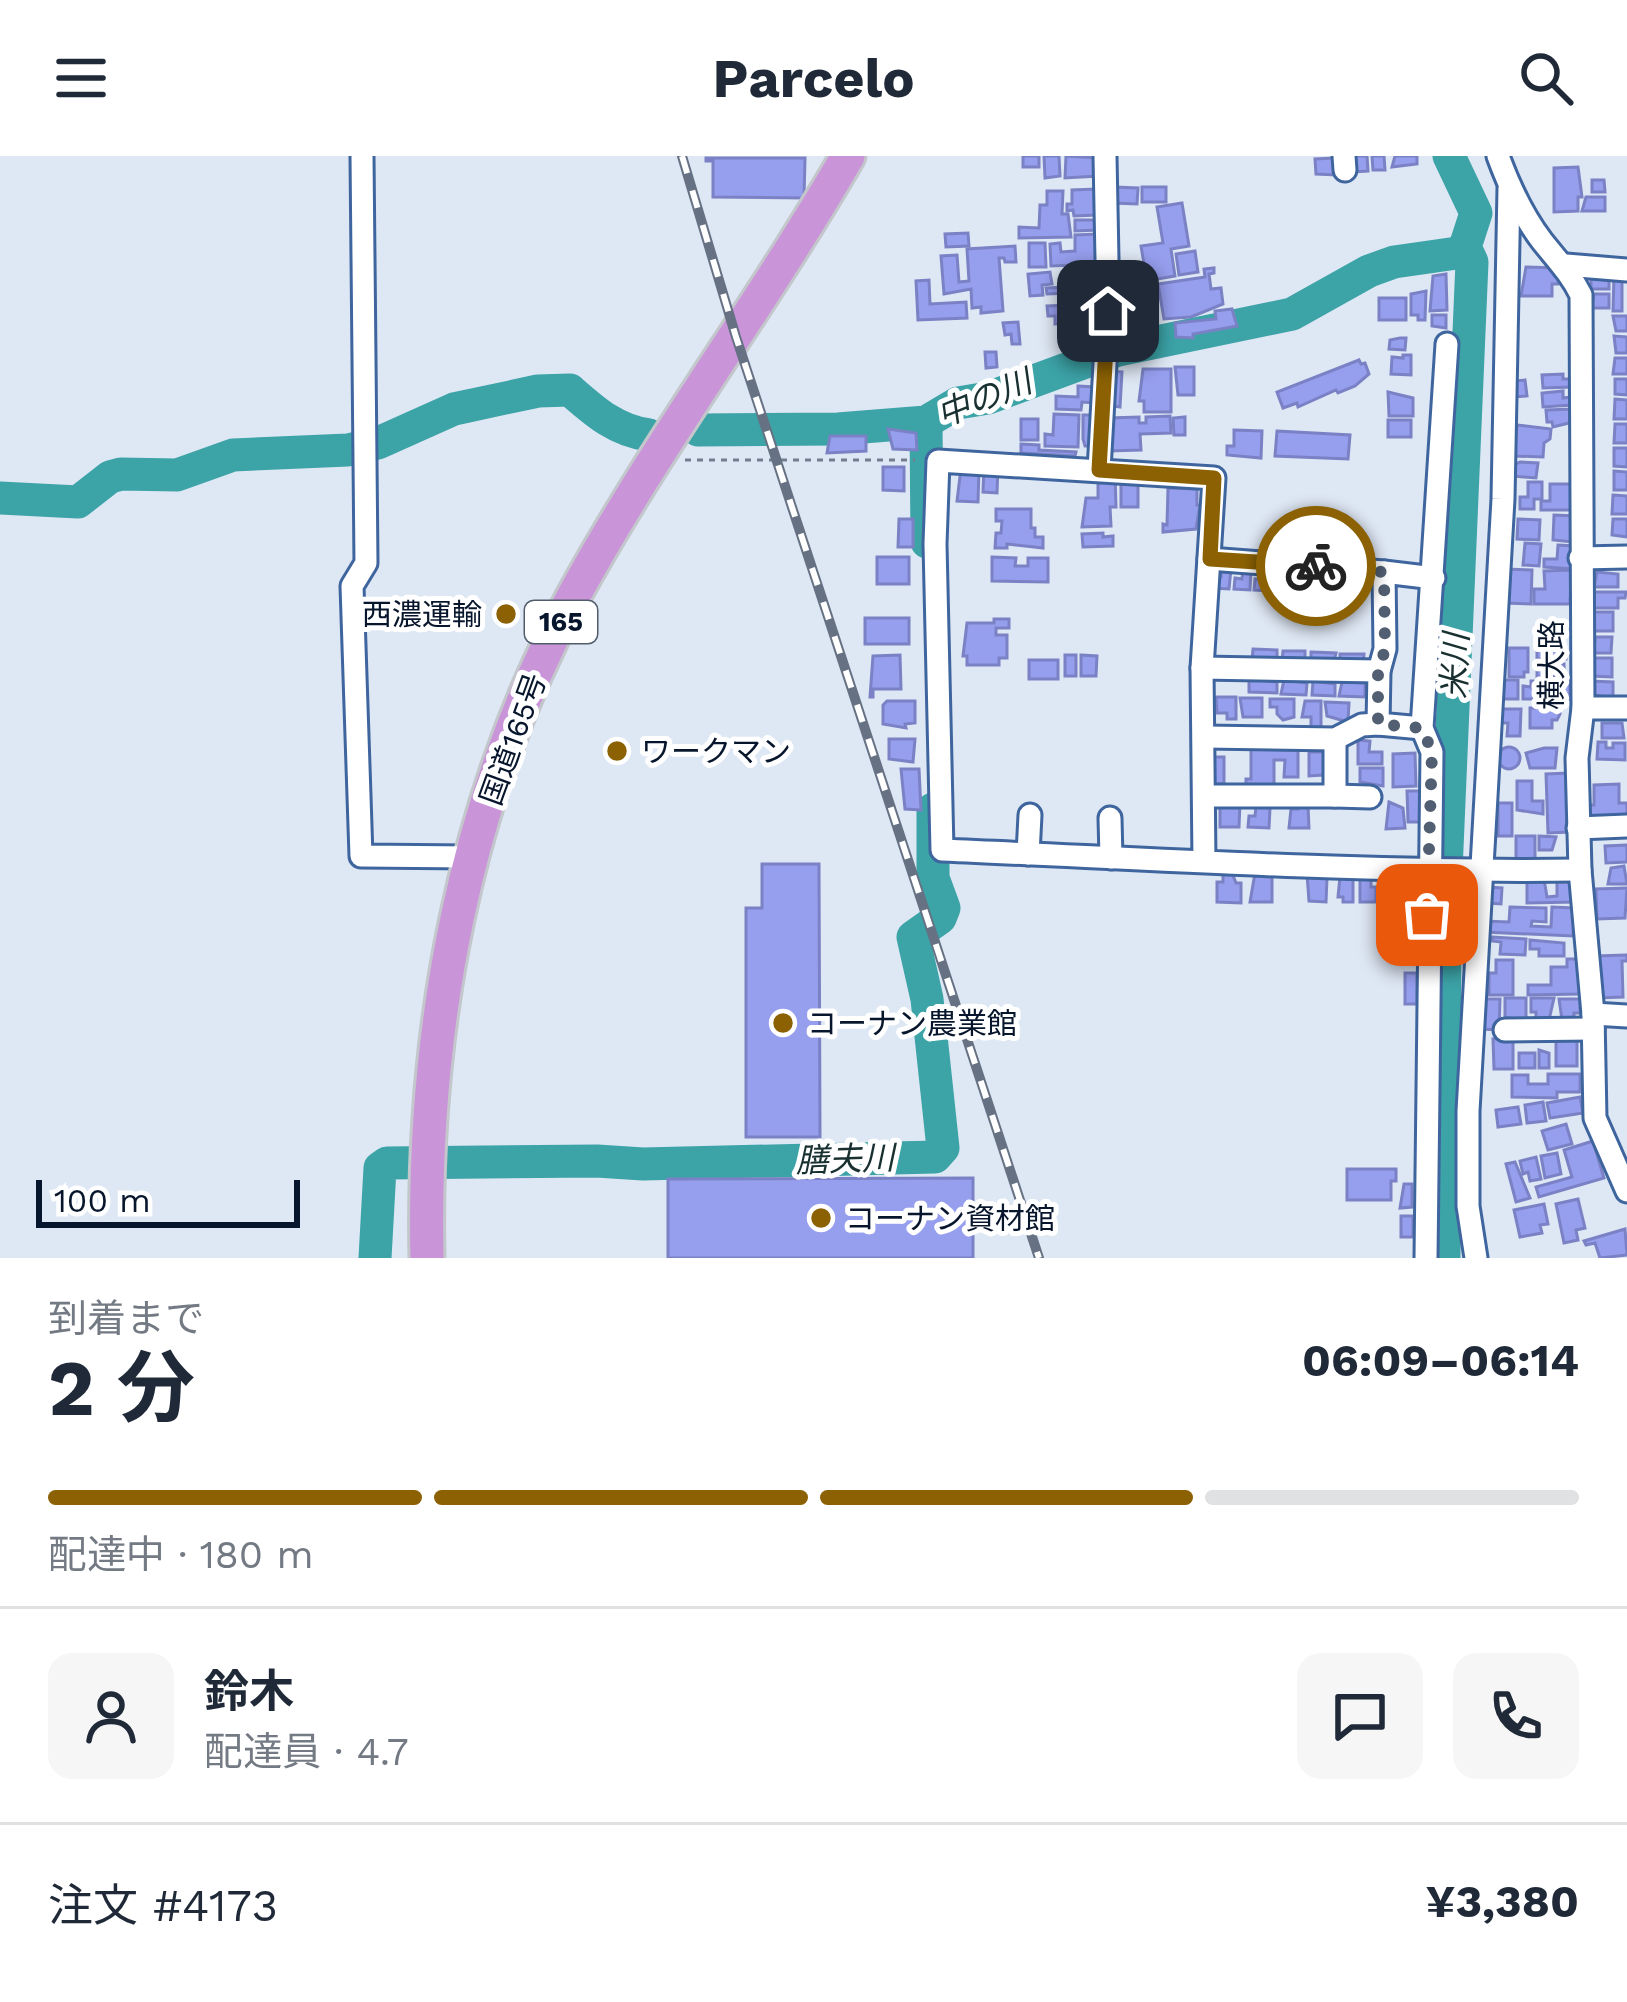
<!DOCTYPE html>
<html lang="ja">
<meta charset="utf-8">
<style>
body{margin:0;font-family:"Work Sans","Noto Sans JP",sans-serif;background:#f6f6f7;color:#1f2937;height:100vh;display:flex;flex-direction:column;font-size:45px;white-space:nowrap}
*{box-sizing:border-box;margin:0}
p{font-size:39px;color:#747a83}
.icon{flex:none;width:66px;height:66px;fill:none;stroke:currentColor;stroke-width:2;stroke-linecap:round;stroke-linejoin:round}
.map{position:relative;height:1102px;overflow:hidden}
.details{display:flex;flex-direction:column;background:#fff;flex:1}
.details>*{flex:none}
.scale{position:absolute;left:36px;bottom:30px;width:264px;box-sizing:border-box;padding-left:12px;border:6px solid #07162c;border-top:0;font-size:33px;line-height:42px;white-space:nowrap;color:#07162c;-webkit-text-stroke:9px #fff;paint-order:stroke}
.pin{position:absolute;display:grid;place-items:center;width:102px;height:102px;color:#fff;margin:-51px;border-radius:24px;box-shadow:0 6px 18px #0006}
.courier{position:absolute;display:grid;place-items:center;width:120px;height:120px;margin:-60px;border:9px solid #8b6103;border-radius:50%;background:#fff;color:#222;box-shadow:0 3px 15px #0007}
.head em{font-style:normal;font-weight:700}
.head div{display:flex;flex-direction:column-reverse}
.head{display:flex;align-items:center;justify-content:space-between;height:204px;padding:0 48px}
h1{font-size:78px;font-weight:700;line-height:90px}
.bar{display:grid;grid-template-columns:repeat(4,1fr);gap:18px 12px;align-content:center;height:144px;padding:0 48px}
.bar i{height:15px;border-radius:9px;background:#e0e1e3}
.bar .on{background:#8b6103}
.bar p{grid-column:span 4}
.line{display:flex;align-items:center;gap:30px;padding:0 48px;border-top:3px solid #e0e1e3}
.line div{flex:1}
.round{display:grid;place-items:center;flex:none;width:126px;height:126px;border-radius:24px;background:#f6f6f7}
header{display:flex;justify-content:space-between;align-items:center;height:156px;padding:0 48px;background:#fff;font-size:54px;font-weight:700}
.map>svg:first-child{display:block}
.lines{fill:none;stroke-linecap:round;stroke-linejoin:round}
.river{stroke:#3ca3a7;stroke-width:33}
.building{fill:#969eee;stroke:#7a82c5;stroke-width:3}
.minor-casing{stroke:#3f659e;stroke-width:27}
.highway-casing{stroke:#c3c7cc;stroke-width:39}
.path{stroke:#727e8f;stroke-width:3;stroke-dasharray:6 6;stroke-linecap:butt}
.minor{stroke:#fff;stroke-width:21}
.highway{stroke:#c994d8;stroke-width:33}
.rail-casing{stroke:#667284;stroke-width:10}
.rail{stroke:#fff;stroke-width:6;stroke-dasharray:18;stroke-linecap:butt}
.done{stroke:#525f72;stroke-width:12;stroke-dasharray:0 21.6}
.route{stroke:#8b6103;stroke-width:15}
.poi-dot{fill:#8b6103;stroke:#fff;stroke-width:4.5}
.labels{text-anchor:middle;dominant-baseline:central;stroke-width:10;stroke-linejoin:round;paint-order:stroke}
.shield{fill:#fff;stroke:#515c6b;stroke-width:3}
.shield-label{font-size:27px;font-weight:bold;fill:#07162c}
.poi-label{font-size:30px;fill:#07162c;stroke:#fff;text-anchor:start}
.street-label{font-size:30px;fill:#07162c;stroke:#fff}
.water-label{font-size:33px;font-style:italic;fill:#193031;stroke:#fff}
</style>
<header><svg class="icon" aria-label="menu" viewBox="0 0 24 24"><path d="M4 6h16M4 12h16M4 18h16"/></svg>Parcelo<svg class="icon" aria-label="search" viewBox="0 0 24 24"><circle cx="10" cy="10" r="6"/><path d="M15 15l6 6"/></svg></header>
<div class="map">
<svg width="1627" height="1102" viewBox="0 0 1627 1102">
<rect width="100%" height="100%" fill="#dee7f4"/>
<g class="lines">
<g class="river">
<path d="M926,266l1,120"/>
<path d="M698,274l140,-1 88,-7 32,-19 30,-5 130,-48 174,-36 77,-43 25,-9 63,-9 8,-6"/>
<path d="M0,342l78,4 32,-25 11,-3 56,1 56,-20 115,-5 30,-7 76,-34 84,-18 32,-1c24,21 46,41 79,45"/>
<path d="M375,1102l5,-90 7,-5 210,-2 46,3 292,-7 8,-9 -16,-149 -14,-62 27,-19 4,-10 -11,-30v-69"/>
<path d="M1444,1102l1,-363 27,-633 -7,-15 11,-34 -27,-57"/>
</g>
</g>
<g class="building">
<rect x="1023" y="0" width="16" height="11"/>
<path d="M1044,0h15l1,20 -15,2z"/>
<path d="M1066,0l31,2 1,18 -33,2z"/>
<path d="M1352,0h15l1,15 -15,1z"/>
<path d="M1372,0h12l1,14h-12z"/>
<path d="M1395,0h22v8l-25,3z"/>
<path d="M706,2h99l-1,40 -91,-1v-36h-7z"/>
<path d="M1334,2l2,17 -20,-1 -1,-15z"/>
<path d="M1578,11l4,30h-4v14l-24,1v-44z"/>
<path d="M1592,24h12l1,12h-13z"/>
<path d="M1114,31l24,1 -1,16 -24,-1z"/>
<rect x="1142" y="31" width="24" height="15"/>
<path d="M1096,33l1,26 -23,1 -1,-6 -6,1v-7h5v-14z"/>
<path d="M1047,35h16l-1,23h6l3,23 -52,1v-11l20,1 1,-23h7z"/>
<path d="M1586,41h19v14h-23z"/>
<path d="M1182,47l7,43 -18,3 4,27 -41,7 -1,-11 12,-2 -4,-24 22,-3 -6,-36z"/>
<path d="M1075,64h24v10l-24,1z"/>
<path d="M968,77l1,13 -23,1 -1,-13z"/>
<path d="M1098,78l1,30 -48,2 -1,-22 10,-1 1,9 14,-1v-16z"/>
<path d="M1029,87h16l1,24h-17z"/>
<path d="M1015,90l1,16h-11l-1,-4h-5l4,53 -22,2v-6l-9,1 -1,-19 -27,5 -3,-38 16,-1 2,27 10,-1 -2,-32z"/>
<path d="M1195,95l3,21 -19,3 -3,-21z"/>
<path d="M1526,111l33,1 -1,16h-6v12h-31z"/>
<path d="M1214,112v5l-5,1 2,15 10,-1 2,16 -32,13 -27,2 -6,-35 47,-7 -1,-8z"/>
<path d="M1095,113v23l-48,2 -1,-6 24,-1 -1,-17z"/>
<path d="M1050,116l2,12 -10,1 1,10 -13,1 -2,-22z"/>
<path d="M1446,118l1,36 -17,1 3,-35z"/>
<path d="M1591,118l18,1v14h-18z"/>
<path d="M1614,119h8v36h-9z"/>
<path d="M929,124l1,24 36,-2 1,16 -49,2 -2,-39z"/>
<path d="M1128,131h16l2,51 -15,1z"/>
<path d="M1426,135l-1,29h-7v-5h-7v-21z"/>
<path d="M1594,138h15v14h-17z"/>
<rect x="1379" y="142" width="27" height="22"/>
<path d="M1097,148v4h-4v15l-38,1v-8h-7l-1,-10z"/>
<path d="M1232,153l5,17 -44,8v4l-17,-1 -1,-14 41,-4 -1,-8z"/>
<path d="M1117,155h8l1,21h-6l-3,-5z"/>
<path d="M1432,159h14v13l-14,-2z"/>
<path d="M1613,160h14v15h-11z"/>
<path d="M1018,166l2,22h-8l-1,-10 -6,1 -2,-12z"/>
<path d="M1069,172h8l1,23h-9z"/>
<path d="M1614,180l13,1v16h-11z"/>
<path d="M1400,182h6l-1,12 -16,-1 1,-9z"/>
<path d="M985,196h11l1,15 -11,1z"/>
<path d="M1403,199h8v20l-20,-1 1,-17 11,1z"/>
<path d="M1615,202h12v16h-14z"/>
<path d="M1359,204l2,4 4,-1 4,11 -14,12 -17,7 -2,-3 -38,17 -1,-4 -14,5 -6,-16z"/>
<path d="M1175,211h19v28h-16z"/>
<path d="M1143,213h28v43h-27v-11h-5z"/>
<path d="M1108,215l14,1 -2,35 -7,-1z"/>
<path d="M1563,218v5h9v8l-29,1 -1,-13z"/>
<path d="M1615,223h12v16l-12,-1z"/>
<path d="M1525,224l2,16 -12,1 -1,-16z"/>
<path d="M1078,230l17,1 -1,16 -12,-1 -1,8 -25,-1v-13l22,1z"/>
<path d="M1563,235v7l8,-1 1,8 -29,2 -1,-14z"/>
<path d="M1388,236l25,6v18h-24z"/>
<path d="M1615,243l12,1v19h-13z"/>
<path d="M1573,253v13l-20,5 -1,-5h-5l-1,-12z"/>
<path d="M1054,258l25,1 -1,32 -33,-1v-12l8,1z"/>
<path d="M1083,259h11v31h-9l-2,-7z"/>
<path d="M1170,260l1,17 -31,1 1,16 -32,1 -1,-33 31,-1v6h7v-6z"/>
<path d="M1185,261v18h-11l-1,-17z"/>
<rect x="1021" y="263" width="17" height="21"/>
<rect x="1388" y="264" width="23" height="17"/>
<path d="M1615,268h12v19h-13z"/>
<path d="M1517,269l34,4 -1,10 -6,4 -1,14 -30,-1z"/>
<path d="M888,273l28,4 1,17 -24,-1z"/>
<path d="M1234,274l28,1 -1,27 -34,-3v-9h7z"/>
<path d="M1277,275l73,4 -2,24 -73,-3z"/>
<path d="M830,280h36v15l-39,2z"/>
<path d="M1021,288l18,1v5l37,2 -1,4 -54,-3z"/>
<path d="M1614,292h13v19l-13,-1z"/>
<path d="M1520,306l18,1 -2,15 -24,-2 1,-11z"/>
<path d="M984,310l14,1 -1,26 -14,-1z"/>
<path d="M883,311h21v24l-21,-1z"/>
<path d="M961,312l18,1 -1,33 -21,-1z"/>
<path d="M1614,315l13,1v18h-13z"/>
<path d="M1098,318h17l1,33h-6l1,19 -29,1 4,-29h12z"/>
<rect x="1121" y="318" width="17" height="33"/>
<path d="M1528,326h14v17h-8v10h-14v-12h8z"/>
<path d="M1550,328h24v26h-33v-9h9z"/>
<path d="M1168,332l29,1v16h3l-4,24 -33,3v-8l4,1z"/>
<path d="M1613,339l14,1v18h-15z"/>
<path d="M996,353h35v19h4v9h8v11l-36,-4v4h-12l1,-15h5l1,-12h-6z"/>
<path d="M1554,359l21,1 -1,26 -21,-2z"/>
<path d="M899,363h14v28h-15z"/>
<path d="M1518,363l22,1 -1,20 -22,-1z"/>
<path d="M1613,363h14v18l-15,-2z"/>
<path d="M1103,377v4l10,-1v10l-30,1 -1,-13z"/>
<path d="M1319,382l42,3 -1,18 -38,-3v-5h-4z"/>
<path d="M1525,387l16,1 -2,22 -16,-1z"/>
<path d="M1558,389l17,1 -1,23 -30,-2v-8h13z"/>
<rect x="877" y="401" width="32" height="27"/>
<path d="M992,401l24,1 -1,8h13v-8h20v24l-56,-1z"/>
<path d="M1221,412l10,1 -2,20 -17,-1 1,-11h8z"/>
<path d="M1243,413h8l-1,21 -16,-1 1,-11 7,1z"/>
<path d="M1504,413l28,1 -1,34 -28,-1z"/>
<path d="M1264,414l8,1 -1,20 -17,-1 1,-11 9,1z"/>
<path d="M1571,414l3,29h-4v5h-36v-15h11l-1,-18z"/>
<path d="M1285,416l9,1 -2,19 -16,-1v-11h8z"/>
<path d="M1597,416l21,2v13h-24z"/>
<path d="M1306,417l9,1 -1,20 -17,-1v-13h9z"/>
<path d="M1327,419h11l-1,17 4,3 -23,-2v-12l9,1z"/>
<path d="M1350,419h15l-1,18h-15z"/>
<path d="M1594,436h32l-1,6h-7v10h-24z"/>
<rect x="1594" y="456" width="19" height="19"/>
<rect x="865" y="462" width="44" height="26"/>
<path d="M994,463h15v9h-13v7h11v23h-8v7h-32v-9h-4l4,-33h27z"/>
<path d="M1595,481h17l-1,16h-21v-12h5z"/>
<path d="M1509,492h19v24h-4v5h-15z"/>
<path d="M1253,493l24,1v13l-25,-3z"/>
<rect x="1537" y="494" width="29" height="9"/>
<path d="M1283,495h22v13l-23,-3z"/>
<path d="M1311,496l25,1 -3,12 -22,-3z"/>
<path d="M1340,498h24l-1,12 -23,-3z"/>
<path d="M900,499l1,34h-28v8h-3l3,-41z"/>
<rect x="1065" y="499" width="11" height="21"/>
<path d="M1081,499l16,1 -1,20h-15z"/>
<path d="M1591,502h21v19l-21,-1z"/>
<rect x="1029" y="504" width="29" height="19"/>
<path d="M1537,507l27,1v12l-27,1z"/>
<path d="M1249,523l28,3v11l-28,-1z"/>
<path d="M1284,524l23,3 -1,12 -25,-1z"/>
<rect x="1497" y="524" width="21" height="19"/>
<path d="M1313,525l22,3v12l-23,-1z"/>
<path d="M1531,525h9v9h7v-8h23v17h-47v-13l8,1z"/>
<path d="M1589,525l24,1v16l-24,-4z"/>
<path d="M1342,526l23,1v14l-26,-1z"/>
<path d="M1216,541h20v22h-9v-6h-10z"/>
<path d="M1240,542h22v19h-19z"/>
<path d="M1270,543h24v18l-11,3 -6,-6v-7h-7z"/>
<path d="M887,545h28v22l-10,1 1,4 -23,-4v-19z"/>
<path d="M1305,545h16v27h-10v-11h-9z"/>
<path d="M1325,546l24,1 -1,19 -21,-6z"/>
<path d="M1530,552h30v6l-3,6h-5v8h-22z"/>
<path d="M1502,553h19l-1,27h-13l1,-13h-7z"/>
<path d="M1602,567h20l2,15h-22z"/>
<path d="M889,583h26l-2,23 -24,-3z"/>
<path d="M1358,584l12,1 -1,11h13v12h-24z"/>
<path d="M1598,586h8v6h7v-5h12v17l-28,-1z"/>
<circle cx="1509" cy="602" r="11"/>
<path d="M1544,592h13l-2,20h-25l-4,-15z"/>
<path d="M1251,593h47v28h-14l1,-17h-11v26h-28v-7h5z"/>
<path d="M1309,596h18l-4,23 -14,1z"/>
<path d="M1415,597l1,33 -23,1v-33z"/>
<rect x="1210" y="601" width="14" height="27"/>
<path d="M1360,612h23v18l-23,-4z"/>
<path d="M901,613h18l2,41 -16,-1z"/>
<path d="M1568,617l2,59 -22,1 -2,-59z"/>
<path d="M1517,625h15v20h11v13l-26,-4z"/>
<path d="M1619,628v19h8v17l-38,1 -1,-16h6v-20z"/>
<path d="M1407,635h15l-2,31h-12z"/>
<path d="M1389,646l14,6 2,20 -19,1z"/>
<path d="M1240,647l-1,24h-19v-19z"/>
<rect x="1498" y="647" width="14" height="33"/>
<path d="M1256,650l14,2 -1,20 -21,-1 1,-11h6z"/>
<path d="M1298,650h10l1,22h-20l2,-19h7z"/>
<rect x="1516" y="680" width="19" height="32"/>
<path d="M1539,680l17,1 -4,13h-13z"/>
<path d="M1627,689v17l-21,1 -1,-17z"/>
<path d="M762,708h57l1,273h-74v-229h16z"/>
<path d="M1624,710l3,18h-19l3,-16z"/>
<path d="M1223,716l9,1 4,10h5v20l-24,-1v-20h6z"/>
<path d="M1255,717h17v29h-22z"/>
<path d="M1307,718l20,4 -1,24 -17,-1z"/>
<path d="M1340,721h13v25h-10v-5h-5z"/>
<path d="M1360,721h11v10h5v15h-16z"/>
<path d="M1384,721h10v5h5v17l-5,4h-11z"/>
<path d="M1557,722h17l1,24 -48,1v-23l17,-1 3,18 10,-1z"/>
<path d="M1403,724h12l1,11h5l-4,13h-13z"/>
<path d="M1488,731l14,1 -1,16 -13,-1z"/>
<path d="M1627,732l-2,30 -28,1 -1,-30z"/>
<path d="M1510,751l36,1v14l-14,-1 -1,5 20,1 1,-20 22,1 -1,28 -89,-4v-11l25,1z"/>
<path d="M1492,781l34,2 -1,16 -25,-1 1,-12 -9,-1z"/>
<path d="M1530,784l34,3v13h-25v-7h-9z"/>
<path d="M1627,799v6h-5l1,36 -26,1 -1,-42z"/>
<path d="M1567,803h12v35l-51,1v-10h23v-18h16z"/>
<path d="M1496,804h17v35h-24v-22h7z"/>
<rect x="1405" y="817" width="12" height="31"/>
<path d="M1505,842h21v23l-21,-4z"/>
<path d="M1531,842h23l-5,22h-13v-8h-5z"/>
<path d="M1479,843h21l-1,31 -18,-1z"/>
<path d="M1559,843h21v14h-6v7h-12z"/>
<path d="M1513,882v31h-19l-1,-30z"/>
<rect x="1556" y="882" width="21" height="28"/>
<path d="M1539,894l10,3v15h-10z"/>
<rect x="1519" y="897" width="16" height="15"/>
<path d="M1548,918h32v18h-23v6l-45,-1v-22h16v9h20z"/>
<path d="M1580,941l3,16 -33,5 -3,-15z"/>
<path d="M1543,946l3,19 -19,2 -2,-18z"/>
<path d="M1518,951l3,17 -23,3 -2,-17z"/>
<path d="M1566,968l6,20 -24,6 -6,-19z"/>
<path d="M1593,985l11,37 -65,19 -3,-10 36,-10 -8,-27z"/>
<path d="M1557,997l4,21 -16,4 -4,-22z"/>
<path d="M1536,1001l5,22 -11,2 -2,-9 -5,2 -3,-13z"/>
<path d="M1515,1006l15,36 -14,4 -10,-38z"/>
<path d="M1347,1013h49v12h-5v19h-44z"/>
<path d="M973,1022v80h-305v-79z"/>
<path d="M1404,1028h8v23l-12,1z"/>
<path d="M1578,1043l7,29 -9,2 2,10 -14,3 -8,-39z"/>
<path d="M1544,1048l4,20 -8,1 2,8 -22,4 -6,-27z"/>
<rect x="1401" y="1060" width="12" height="21"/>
<path d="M1625,1073l2,26 -27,3 -5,-15 -9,2 -2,-4z"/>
</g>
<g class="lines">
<defs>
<g id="minor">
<path d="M362,0l4,407 -14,23 9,270 110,1"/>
<path d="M1344,0l1,14"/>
<path d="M1498,0c11,30 24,59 44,85 15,19 28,32 39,54l2,413 -6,50 3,112 13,144 2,104 32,73"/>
<path d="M1566,109l61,5"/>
<path d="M1099,314l9,-159 -3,-155"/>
<path d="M1580,402l47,-1"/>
<path d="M1209,403l175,13"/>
<path d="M1202,512l177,3"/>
<path d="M1583,552h44"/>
<path d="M1422,572l-44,-4 1,-53 6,-22 -1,-77 50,6"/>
<path d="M1205,581l130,2 27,-14 16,-1"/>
<path d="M1206,640h129v-57"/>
<path d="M1335,640l35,1"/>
<path d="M1110,662l1,40"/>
<path d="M1578,672l49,-2"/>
<path d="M1028,698l2,-39"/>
<path d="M1204,706l-2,-194 12,-190 -276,-17 -3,83 7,306c212,9 425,23 638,20"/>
<path d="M1593,858l34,2"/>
<path d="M1505,874l88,-1"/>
<path d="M1426,1102l6,-506 -10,-24 25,-384"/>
<path d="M1476,1102l-8,-52v-95l35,-612 6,-311"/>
</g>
<path id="highway" d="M427,1102c-5,-227 37,-460 146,-661 83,-152 188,-291 275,-441"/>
</defs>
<use href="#minor" class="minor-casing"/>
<use href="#highway" class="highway-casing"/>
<path class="path" d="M685,304h230"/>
<use href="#minor" class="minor"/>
<use href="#highway" class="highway"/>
<defs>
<path id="rail" d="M682,0l54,181 303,921"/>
</defs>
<use href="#rail" class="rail-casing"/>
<use href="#rail" class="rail"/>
</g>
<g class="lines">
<path class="done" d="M1316,410l68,6 1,78 -7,20v54l44,4 10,24 -5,163"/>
<path class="route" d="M1108,155l-9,159 115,8 -4,81 106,7"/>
</g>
<g class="poi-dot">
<circle cx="506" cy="458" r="12"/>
<circle cx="617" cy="595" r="12"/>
<circle cx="783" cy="867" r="12"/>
<circle cx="821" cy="1062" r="12"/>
</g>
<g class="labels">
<rect class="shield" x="525" y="445" width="72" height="42" rx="9"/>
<g class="shield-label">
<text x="561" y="466">165</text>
</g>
<g class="poi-label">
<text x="482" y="458" text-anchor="end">西濃運輸</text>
<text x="641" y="595">ワークマン</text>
<text x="807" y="867">コーナン農業館</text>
<text x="845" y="1062">コーナン資材館</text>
</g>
<g class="street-label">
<text transform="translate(1551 509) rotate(-90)">横大路</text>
<text transform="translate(513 583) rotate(-70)">国道165号</text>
</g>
<g class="water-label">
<text transform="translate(984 242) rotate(-22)">中の川</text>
<text transform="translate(1455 510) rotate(-88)">米川</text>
<text transform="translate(845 1003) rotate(-2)">膳夫川</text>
</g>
</g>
</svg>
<div class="scale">100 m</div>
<div class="pin" style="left:1427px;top:759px;background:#ea580c"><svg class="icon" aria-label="bag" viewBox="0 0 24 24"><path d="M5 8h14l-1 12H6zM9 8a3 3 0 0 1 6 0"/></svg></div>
<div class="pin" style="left:1108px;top:155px;background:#1f2937"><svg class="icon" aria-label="home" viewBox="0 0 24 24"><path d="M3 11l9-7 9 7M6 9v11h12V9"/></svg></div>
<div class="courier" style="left:1316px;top:410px"><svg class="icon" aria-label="bike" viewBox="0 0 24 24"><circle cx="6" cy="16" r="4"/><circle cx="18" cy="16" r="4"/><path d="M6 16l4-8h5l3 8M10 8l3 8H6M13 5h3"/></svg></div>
</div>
<section class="details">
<div class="head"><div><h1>2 分</h1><p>到着まで</p></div><em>06:09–06:14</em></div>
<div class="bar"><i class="on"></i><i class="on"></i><i class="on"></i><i></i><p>配達中 · 180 m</p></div>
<div class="line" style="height:216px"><a class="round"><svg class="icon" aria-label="person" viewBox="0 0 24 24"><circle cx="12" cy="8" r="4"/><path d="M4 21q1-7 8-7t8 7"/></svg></a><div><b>鈴木</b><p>配達員 · 4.7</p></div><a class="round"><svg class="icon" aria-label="chat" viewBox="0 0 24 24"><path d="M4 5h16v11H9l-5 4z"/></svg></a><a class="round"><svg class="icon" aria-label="phone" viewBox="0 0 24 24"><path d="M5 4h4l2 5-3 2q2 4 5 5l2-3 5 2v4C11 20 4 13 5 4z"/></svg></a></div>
<div class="line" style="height:156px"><div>注文 #4173</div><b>¥3,380</b></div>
</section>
